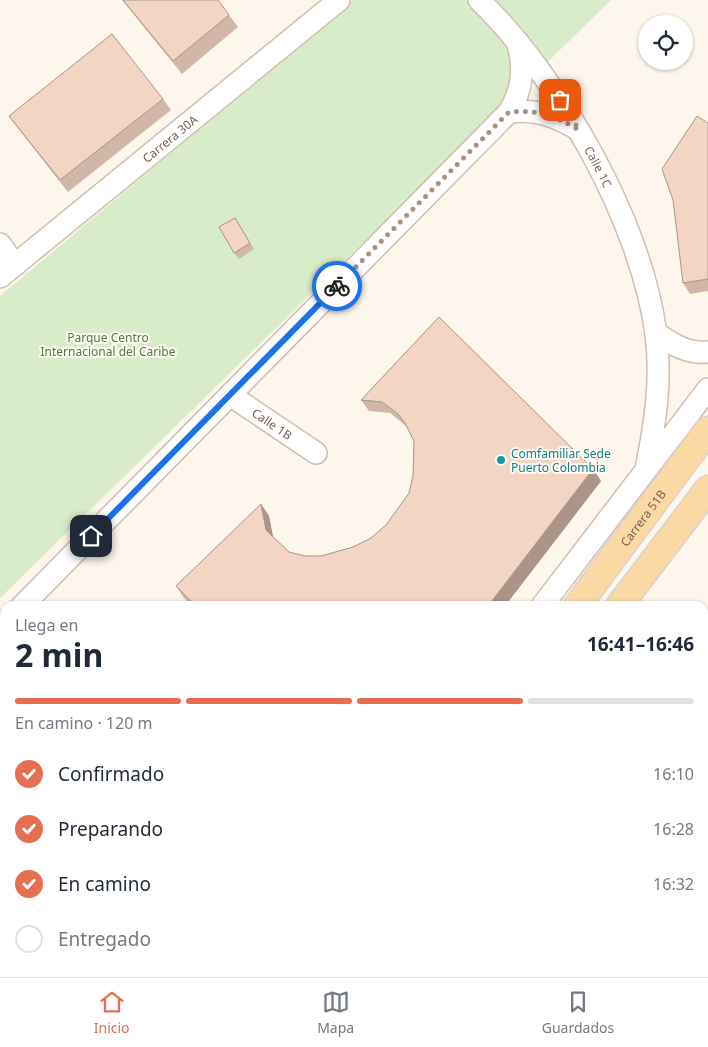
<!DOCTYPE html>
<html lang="es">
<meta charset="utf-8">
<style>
body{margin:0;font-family:"Noto Sans",sans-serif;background:#f6f6f7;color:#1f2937;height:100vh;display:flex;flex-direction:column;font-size:19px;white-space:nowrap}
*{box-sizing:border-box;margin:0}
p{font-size:16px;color:#747a83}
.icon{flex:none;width:28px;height:28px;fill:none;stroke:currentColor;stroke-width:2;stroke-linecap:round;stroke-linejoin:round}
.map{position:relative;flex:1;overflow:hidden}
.panel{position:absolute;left:0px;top:601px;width:709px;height:376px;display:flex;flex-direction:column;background:#fff;border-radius:15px 15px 0 0;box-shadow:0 1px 4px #0004}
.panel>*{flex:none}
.fabs{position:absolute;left:638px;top:15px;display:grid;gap:10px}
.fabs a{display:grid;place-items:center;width:55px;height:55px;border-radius:50%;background:#fff;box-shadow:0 1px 4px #0004;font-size:25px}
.pin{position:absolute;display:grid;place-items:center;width:42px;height:42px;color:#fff;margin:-21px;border-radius:10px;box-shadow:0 2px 8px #0006}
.courier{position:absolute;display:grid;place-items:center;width:50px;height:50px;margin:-25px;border:4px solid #1a73e8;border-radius:50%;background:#fff;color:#222;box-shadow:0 1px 6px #0007}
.head em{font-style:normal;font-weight:700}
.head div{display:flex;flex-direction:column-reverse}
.head{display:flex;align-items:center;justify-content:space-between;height:85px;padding:0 15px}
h1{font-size:32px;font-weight:700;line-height:38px}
.bar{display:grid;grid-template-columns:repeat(4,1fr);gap:8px 5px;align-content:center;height:60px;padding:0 15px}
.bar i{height:6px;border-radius:4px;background:#e0e1e3}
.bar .active{background:#e76f51}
.bar p{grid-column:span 4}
ol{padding:0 15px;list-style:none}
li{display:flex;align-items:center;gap:15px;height:55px}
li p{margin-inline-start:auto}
li .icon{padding:5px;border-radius:50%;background:#e76f51;color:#fff;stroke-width:4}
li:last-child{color:#747a83}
li i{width:28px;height:28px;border:2px solid #e0e1e3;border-radius:50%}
.tab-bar{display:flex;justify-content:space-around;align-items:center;height:70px;border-top:1px solid #e0e1e3;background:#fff;font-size:14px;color:#747a83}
.tab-bar a{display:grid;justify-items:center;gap:2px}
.tab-bar .active{color:#e76f51}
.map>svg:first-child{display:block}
.green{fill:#d8ecc9}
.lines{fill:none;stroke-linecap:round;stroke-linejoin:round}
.minor-casing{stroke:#d1beb0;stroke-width:24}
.major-casing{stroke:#dad1cd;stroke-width:29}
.minor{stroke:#fff;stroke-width:21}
.major{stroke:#fbd9a5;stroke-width:26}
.wall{fill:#d1b7a8}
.shaded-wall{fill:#aa9588}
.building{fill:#f3d5c3;stroke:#aa9588}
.done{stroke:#a89285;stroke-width:5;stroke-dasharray:0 9}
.route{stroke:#1a73e8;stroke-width:6}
.culture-dot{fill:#0f9aa8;stroke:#fffaf3;stroke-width:2}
.labels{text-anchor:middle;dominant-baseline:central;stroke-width:4;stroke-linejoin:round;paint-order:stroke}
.street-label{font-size:12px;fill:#7a5c4d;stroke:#fffaf3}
.park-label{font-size:12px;fill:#537a41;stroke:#fffaf3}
.culture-label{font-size:12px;fill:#0d838f;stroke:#fffaf3;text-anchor:start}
</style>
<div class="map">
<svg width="708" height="977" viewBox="0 0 708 977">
<rect width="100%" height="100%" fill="#fdf6ec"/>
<path class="green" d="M353,0h258l-611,598v-302z"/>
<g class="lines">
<defs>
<g id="minor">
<path id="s1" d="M479,0c81,78 162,222 177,334 6,46 -1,90 -10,135"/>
<path d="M509,112c26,-3 45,3 68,17"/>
<path d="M0,244l15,21"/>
<path id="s2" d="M0,277l339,-277"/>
<path d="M656,333c16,11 31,21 52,19"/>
<path id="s3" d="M230,395l86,58"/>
<path d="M22,606l487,-494c14,-24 16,-44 8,-71"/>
<path d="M542,606l166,-217"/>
<path d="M0,628l5,-5"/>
<path d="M0,792l5,1"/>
<path d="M680,972l3,5"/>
<path d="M233,977l2,-5"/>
<path d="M269,977l3,-5"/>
</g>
<g id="major">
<path id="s4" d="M577,606l131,-176"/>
<path d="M619,606l89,-117"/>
<path d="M289,977l4,-5"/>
<path d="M333,977l5,-5"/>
</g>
</defs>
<use href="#minor" class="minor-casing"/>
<use href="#major" class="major-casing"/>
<use href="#minor" class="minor"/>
<use href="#major" class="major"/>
</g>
<g class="wall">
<path d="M122,0h96l11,15 9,12 -56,47z"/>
<path d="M163,99l8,11 -103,82 -51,-65 -8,-11z"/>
<path d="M708,123v168l-18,3 -7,-11z"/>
<path d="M239,224l15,25 -15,10 -5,-6z"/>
<path d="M439,317l154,152 8,12 -96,125h-313l-8,-8 -8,-12 85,-82 8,12 4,21 16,15 16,4h16l32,-9 18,-9 15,-13 23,-32 4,-17 1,-35 -8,-15 -16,-13 -21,-2 -8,-11z"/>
<path d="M0,820l5,1v115h-5z"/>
<path d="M704,854l4,7v26l-4,3z"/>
</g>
<g class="shaded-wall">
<path d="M593,469l8,12 -96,125h-17z"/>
<path d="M261,504l8,12 5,26 -8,-12z"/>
<path d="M214,972l-4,5h-16l3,-4z"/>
</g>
<g class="building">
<path d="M123,0h95l11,15 -56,46z"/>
<path d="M112,34l51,65 -103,81 -51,-64z"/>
<path d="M697,116l11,7v156l-25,4 -10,-83 -11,-31z"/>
<path d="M235,218l15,25 -16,10 -15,-26z"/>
<path d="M439,317l154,152 -105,137h-292l-20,-20 85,-82 5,26 23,22 16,4h16l32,-9 18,-9 15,-13 23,-32 4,-17 1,-35 -9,-18 -7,-9 -16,-12 -21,-2z"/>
<path d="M0,820l5,1v104h-5z"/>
<path d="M704,855l4,7v13l-4,2z"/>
<path d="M708,920v12l-3,-6z"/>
<path d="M62,972h135l-3,5h-132z"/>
</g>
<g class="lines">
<path class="done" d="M337,286l172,-174c28,-3 46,4 70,18l-19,-30"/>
<path class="route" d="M91,536l246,-250"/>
</g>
<circle class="culture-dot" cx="501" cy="460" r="5"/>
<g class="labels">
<g class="street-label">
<text stroke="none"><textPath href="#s2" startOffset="219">Carrera 30A</textPath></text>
<text stroke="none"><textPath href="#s1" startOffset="206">Calle 1C</textPath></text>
<text stroke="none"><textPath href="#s3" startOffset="51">Calle 1B</textPath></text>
<text stroke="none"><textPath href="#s4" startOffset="110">Carrera 51B</textPath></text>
</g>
<g class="park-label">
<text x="108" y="337">Parque Centro<tspan x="108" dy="14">Internacional del Caribe</tspan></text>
</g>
<g class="culture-label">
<text x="511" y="453">Comfamiliar Sede<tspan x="511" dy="14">Puerto Colombia</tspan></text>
</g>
</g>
</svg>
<div class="fabs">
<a><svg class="icon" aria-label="locate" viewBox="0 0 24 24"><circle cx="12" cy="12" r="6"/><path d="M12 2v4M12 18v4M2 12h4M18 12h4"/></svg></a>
</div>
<div class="pin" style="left:560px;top:100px;background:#ea580c"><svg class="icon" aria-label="bag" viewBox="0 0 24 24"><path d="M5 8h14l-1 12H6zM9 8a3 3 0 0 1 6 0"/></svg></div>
<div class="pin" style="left:91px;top:536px;background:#1f2937"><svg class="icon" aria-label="home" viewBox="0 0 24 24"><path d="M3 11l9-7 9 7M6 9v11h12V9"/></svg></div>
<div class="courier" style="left:337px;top:286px"><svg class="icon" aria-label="bike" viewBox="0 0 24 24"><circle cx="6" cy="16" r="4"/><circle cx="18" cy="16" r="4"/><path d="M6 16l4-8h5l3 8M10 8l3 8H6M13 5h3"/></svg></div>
<section class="panel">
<div class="head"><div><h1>2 min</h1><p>Llega en</p></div><em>16:41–16:46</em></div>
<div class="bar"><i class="active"></i><i class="active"></i><i class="active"></i><i></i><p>En camino · 120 m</p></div>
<ol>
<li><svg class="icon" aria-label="check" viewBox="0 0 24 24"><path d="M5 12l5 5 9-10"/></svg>Confirmado<p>16:10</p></li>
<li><svg class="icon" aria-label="check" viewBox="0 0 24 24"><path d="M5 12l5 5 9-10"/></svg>Preparando<p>16:28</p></li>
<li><svg class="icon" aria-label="check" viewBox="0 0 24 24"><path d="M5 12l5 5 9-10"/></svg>En camino<p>16:32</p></li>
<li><i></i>Entregado</li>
</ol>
</section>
</div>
<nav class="tab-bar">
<a class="active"><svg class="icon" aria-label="home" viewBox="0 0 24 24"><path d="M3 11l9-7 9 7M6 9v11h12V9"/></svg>Inicio</a>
<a><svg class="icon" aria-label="map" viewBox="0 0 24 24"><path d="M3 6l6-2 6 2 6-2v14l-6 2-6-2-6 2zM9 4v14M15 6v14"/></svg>Mapa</a>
<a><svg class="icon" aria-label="saved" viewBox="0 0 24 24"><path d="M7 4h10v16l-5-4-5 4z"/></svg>Guardados</a>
</nav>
